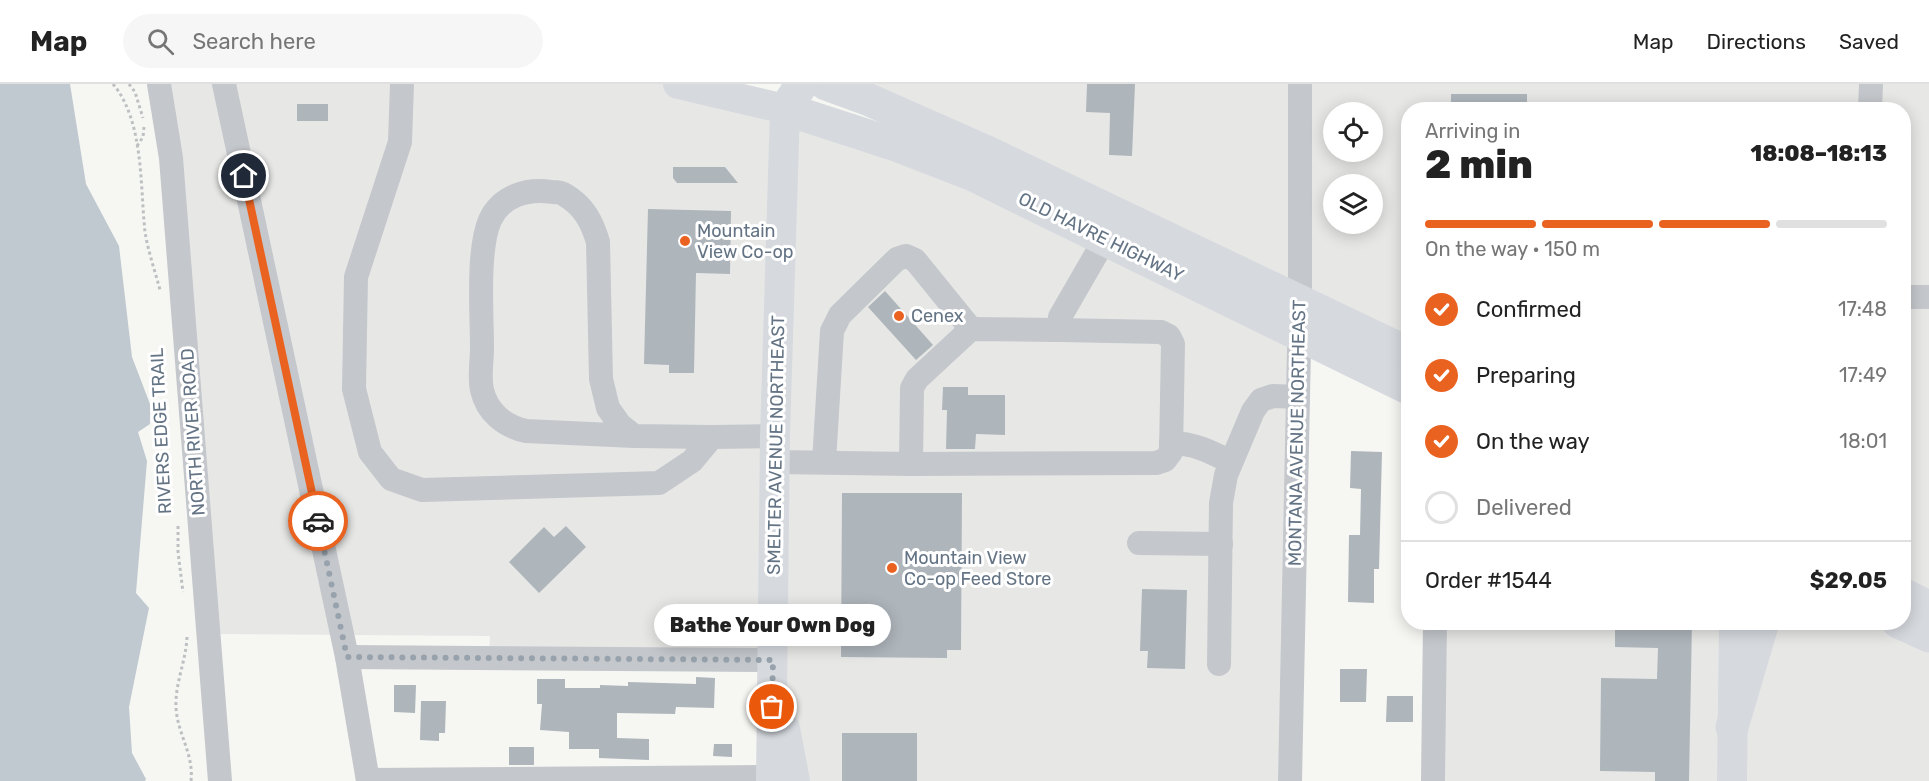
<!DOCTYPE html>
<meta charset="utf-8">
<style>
body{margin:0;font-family:Rubik,sans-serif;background:#f6f6f6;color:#222;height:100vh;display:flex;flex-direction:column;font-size:22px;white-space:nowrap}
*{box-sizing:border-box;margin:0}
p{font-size:20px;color:#767676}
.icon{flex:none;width:33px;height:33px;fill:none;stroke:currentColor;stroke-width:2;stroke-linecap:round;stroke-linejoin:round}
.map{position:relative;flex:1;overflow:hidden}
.sheet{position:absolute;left:1401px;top:18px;width:510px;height:528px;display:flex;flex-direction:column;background:#fff;border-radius:24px;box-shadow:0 3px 15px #0003}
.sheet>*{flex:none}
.tools{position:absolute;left:1323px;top:18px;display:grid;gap:12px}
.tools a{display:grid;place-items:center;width:60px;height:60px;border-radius:50%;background:#fff;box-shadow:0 3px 15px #0003;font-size:30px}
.pin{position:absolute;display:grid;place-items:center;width:51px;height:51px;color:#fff;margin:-26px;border:3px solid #fff;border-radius:50%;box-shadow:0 2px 6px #0007}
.courier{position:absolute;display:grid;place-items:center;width:60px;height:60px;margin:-30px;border:4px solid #ea6220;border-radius:50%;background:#fff;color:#222;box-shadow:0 2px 8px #0007}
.bubble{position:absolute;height:42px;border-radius:21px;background:#fff;box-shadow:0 3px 15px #0003;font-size:20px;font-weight:800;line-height:42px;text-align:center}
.overview em{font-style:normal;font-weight:800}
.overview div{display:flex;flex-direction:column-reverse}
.overview{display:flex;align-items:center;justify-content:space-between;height:102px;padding:0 24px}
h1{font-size:39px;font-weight:800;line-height:45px}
.bar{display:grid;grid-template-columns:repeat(4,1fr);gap:9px 6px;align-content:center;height:72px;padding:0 24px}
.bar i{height:8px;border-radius:4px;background:#e0e0e0}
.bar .selected{background:#ea6220}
.bar p{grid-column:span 4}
.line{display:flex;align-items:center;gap:15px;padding:0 24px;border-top:2px solid #e0e0e0}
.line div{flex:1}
ol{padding:0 24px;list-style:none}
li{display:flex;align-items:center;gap:18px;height:66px}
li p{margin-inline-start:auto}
li .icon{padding:6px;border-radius:50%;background:#ea6220;color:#fff;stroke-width:4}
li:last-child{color:#767676}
li i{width:33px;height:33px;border:3px solid #e0e0e0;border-radius:50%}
header{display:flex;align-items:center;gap:36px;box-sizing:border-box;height:84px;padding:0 30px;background:#fff;border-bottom:2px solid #e0e0e0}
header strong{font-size:28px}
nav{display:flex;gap:33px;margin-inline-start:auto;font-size:21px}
.search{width:420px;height:54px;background:#f6f6f6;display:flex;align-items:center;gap:15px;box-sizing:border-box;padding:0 21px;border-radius:33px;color:#767676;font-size:22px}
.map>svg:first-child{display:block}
.built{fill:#e7e8e6;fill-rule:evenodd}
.water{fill:#bfc9cf}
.building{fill:#aeb5bb}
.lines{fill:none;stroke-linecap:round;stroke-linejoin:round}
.path{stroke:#bdc0c2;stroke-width:3;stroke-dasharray:3 3;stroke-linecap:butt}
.minor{stroke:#c4c7cb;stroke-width:24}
.major{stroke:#d6dadf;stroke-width:30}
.highway{stroke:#d6dadf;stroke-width:33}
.done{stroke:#97a2ac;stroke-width:6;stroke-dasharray:0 10.8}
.route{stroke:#ea6220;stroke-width:8}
.poi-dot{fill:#ea6220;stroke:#fff;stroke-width:2}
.labels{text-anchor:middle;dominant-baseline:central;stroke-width:6;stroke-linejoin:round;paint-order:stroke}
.poi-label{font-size:18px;fill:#647485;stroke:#fff;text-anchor:start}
.street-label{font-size:18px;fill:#647485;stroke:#fff}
</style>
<header>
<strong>Map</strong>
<div class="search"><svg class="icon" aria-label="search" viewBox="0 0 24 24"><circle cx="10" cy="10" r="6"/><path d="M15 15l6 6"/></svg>Search here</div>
<nav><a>Map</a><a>Directions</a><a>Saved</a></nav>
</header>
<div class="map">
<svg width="1929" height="697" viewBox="0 0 1929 697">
<rect width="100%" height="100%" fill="#f6f7f3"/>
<g class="built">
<path d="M168,0h510l107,25 514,224 -9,448h-492l-26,-121 -283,-2 1,-22 -274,-2z"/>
<path d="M826,0h1103v523l-25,-12v-485h-496v243zM1334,28h38v40h-38zM1334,100h38v40h-38z"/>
<path d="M1898,538l31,14v145h-496l2,-158z"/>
</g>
<path class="water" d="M0,0h70l16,100 33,62 13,111 18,47v20l-12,8 9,29 -11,132 13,15 -20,99 3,46 14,26 -1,2h-145z"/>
<g class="building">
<path d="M1087,0h48l-3,72 -23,-1 1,-42 -24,-1z"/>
<rect x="1451" y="10" width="76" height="16"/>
<rect x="297" y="20" width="31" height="17"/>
<path d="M673,83h52l13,16h-61l-4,-5z"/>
<path d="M648,125l83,2 -1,63 -34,-1 -2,100h-25v-8l-25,-1z"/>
<path d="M885,207l48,54 -17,15 -48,-53z"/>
<path d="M943,303h25v8h37v40l-29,-1 -1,15h-29l1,-39h-5z"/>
<path d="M1351,367l31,1 -3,117h-5v34l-26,-1 1,-67h11l1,-46 -11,-1z"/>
<path d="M842,409h120l-1,157h-14v8l-106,-1z"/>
<path d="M566,442l20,21 -47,46 -30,-31 35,-35 10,10z"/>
<path d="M1142,505l45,1 -2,79 -38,-1 1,-17h-8z"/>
<path d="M1615,538h77l-3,159h-34v-9l-55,-1 1,-93 56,1 1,-31 -43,-1z"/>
<path d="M1340,585h27l-1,33h-26z"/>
<path d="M696,593l19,1 -1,30 -38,-1 -1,7 -58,-1v25l32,1v21l-50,-2v-9h-30v-17l-29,-2 2,-26h-5v-25h28v9h35v-3l28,1v-4l68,2z"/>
<path d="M394,601h22l-1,28 -21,-1z"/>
<path d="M1387,612h26v26h-27z"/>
<path d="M421,617h25l-1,32h-6v8l-19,-1z"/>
<rect x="842" y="649" width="75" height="48"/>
<path d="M714,660h18v13l-19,-1z"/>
<rect x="509" y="663" width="25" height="18"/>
</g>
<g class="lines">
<g class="path">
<path d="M113,0c31,37 27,102 32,148 3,19 10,39 15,58"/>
<path d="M129,0l6,8 8,26"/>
<path d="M137,62l6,-9 1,-10"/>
<path d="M178,442v26l5,40"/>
<path d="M187,553c-1,24 -12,46 -11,70 1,26 18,47 15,74"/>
</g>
<g class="minor">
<path d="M159,0l12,74 49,623"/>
<path d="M224,0l123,573 21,124"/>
<path d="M402,0l-2,58 -44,135 -2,112 16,63 21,27 31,11 237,-7 33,-22 20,-24 63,-1"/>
<path d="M1870,26l1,-26"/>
<path d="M1904,213h25"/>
<path d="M634,352l-108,-5c-22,-5 -39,-19 -44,-41 -3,-13 0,-29 0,-42 0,-34 -5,-98 8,-128 11,-24 37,-32 62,-28 4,0 9,0 13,3 19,11 27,27 33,47l3,137 7,29 12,17 14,11 78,1"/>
<path d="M1171,359c23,0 40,9 60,19"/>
<path d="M775,378l136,2 1,-76 5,-9 54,-50 88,1 1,-13 45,-78"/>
<path d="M824,378l8,-131 8,-16 57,-56 9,-3 9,4 56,69"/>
<path d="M911,380l245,-1 9,-3 6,-8 2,-108 -4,-8 -8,-4 -102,-2"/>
<path d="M1139,459l82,1"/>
<path d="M347,573l426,3"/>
<path d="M1219,580l2,-161 5,-28 27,-64 8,-11 12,-4 25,1"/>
<path d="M368,696l403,-3"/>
<path d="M1290,697l10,-480v-217"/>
<path d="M1433,697l2,-159"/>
</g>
<g class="major">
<path d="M678,0l107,25 -10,327 -4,345"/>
<path d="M785,644l10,53"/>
<path d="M1732,697l2,-159"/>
</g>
<g class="highway">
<path d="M826,0l41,15 118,52 423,202"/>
<path d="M785,25l111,36 75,29 437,214"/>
<path d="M785,25l17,-25"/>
<path d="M1904,511l25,12"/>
<path d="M1898,538l31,14"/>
<path d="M1732,643l31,-105"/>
</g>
</g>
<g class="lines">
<path class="done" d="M318,437l29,136 426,3 -1,47"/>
<path class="route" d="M244,92l74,345"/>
</g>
<g class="poi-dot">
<circle cx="685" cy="157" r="6"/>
<circle cx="899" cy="232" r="6"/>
<circle cx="892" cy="484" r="6"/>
</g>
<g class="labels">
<g class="poi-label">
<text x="697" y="147">Mountain<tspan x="697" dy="21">View Co-op</tspan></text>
<text x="911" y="232">Cenex</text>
<text x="904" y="474">Mountain View<tspan x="904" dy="21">Co-op Feed Store</tspan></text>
</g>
<g class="street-label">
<text transform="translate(1101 153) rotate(26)">OLD HAVRE HIGHWAY</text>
<text transform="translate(161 347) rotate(-93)">RIVERS EDGE TRAIL</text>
<text transform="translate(193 348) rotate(-94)">NORTH RIVER ROAD</text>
<text transform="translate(1297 349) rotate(-89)">MONTANA AVENUE NORTHEAST</text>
<text transform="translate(776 361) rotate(-89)">SMELTER AVENUE NORTHEAST</text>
</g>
</g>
</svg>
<div class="tools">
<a><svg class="icon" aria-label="locate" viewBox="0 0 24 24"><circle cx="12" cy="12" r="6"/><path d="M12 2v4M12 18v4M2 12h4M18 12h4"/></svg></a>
<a><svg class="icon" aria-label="layers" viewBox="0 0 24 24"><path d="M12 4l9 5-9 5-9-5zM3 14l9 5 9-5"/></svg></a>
</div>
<div class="pin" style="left:772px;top:623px;background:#ea580c"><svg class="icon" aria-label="bag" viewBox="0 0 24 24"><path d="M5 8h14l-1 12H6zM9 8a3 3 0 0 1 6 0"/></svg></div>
<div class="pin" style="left:244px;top:92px;background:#1f2937"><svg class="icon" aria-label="home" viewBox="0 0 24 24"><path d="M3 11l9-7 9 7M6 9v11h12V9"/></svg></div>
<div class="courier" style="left:318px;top:437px"><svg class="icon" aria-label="car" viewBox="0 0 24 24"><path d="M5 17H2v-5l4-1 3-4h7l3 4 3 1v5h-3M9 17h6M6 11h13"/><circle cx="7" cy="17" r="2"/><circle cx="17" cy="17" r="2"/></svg></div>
<div class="bubble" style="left:654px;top:520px;width:237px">Bathe Your Own Dog</div>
<section class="sheet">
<div class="overview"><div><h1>2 min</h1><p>Arriving in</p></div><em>18:08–18:13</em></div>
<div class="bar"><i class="selected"></i><i class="selected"></i><i class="selected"></i><i></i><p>On the way · 150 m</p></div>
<ol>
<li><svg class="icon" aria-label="check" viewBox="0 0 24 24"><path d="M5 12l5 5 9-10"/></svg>Confirmed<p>17:48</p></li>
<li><svg class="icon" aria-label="check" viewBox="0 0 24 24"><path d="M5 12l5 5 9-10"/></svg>Preparing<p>17:49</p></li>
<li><svg class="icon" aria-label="check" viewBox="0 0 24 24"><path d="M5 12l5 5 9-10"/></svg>On the way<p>18:01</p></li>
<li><i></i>Delivered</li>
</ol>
<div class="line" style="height:78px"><div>Order #1544</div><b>$29.05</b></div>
</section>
</div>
